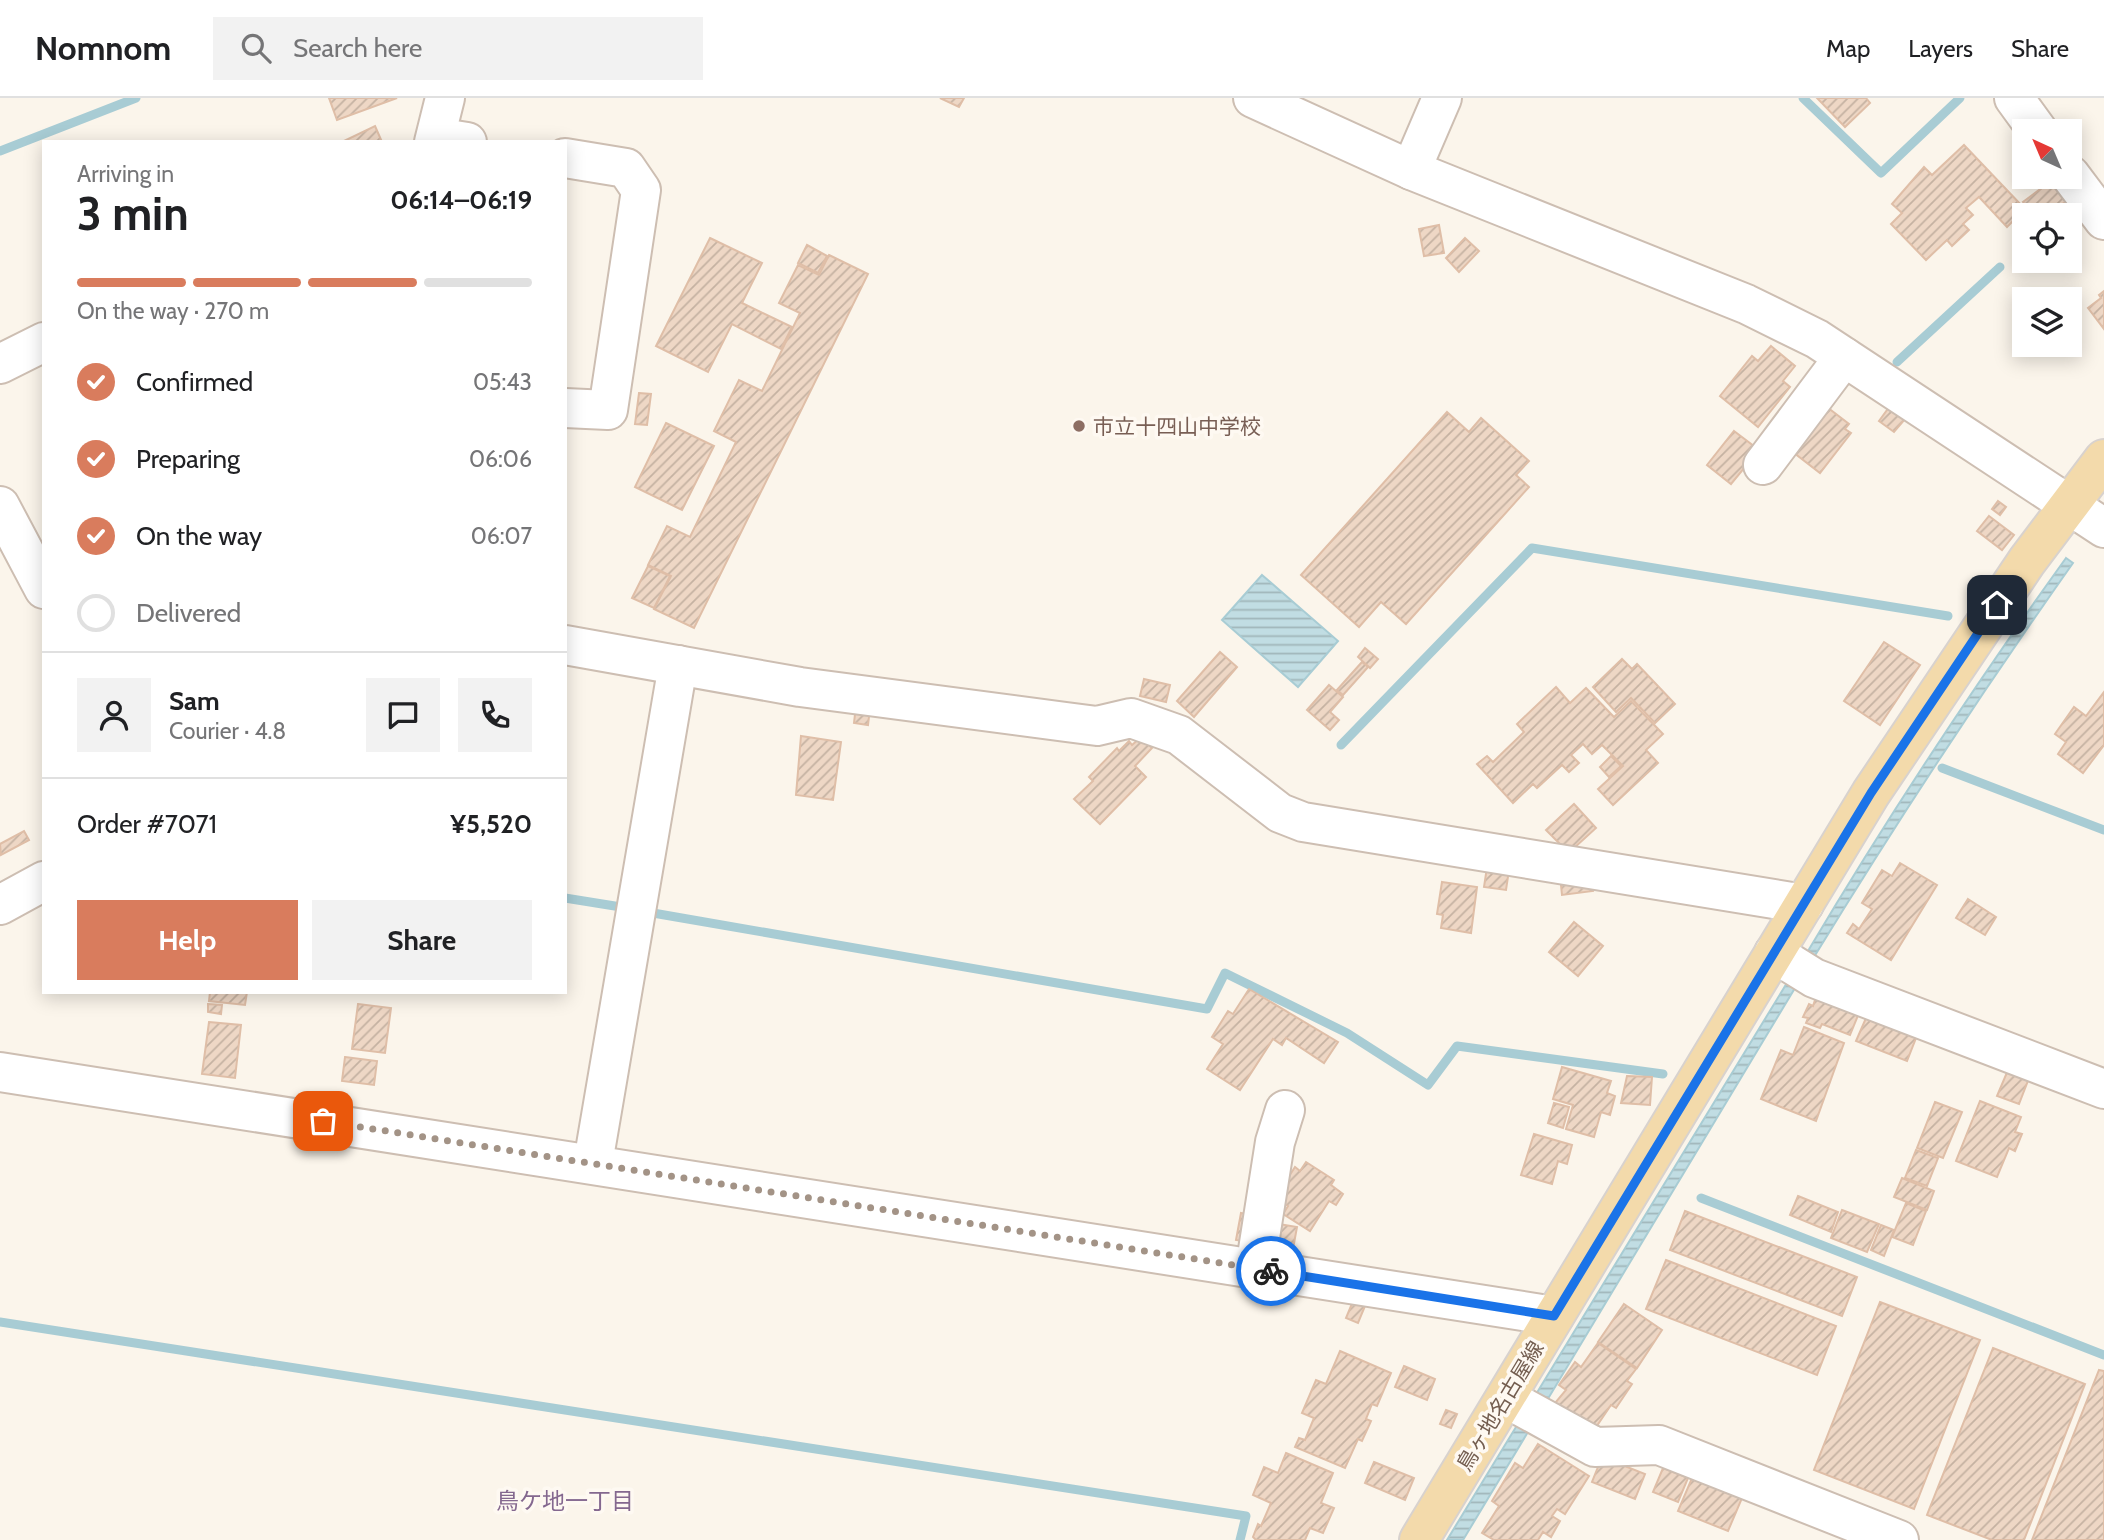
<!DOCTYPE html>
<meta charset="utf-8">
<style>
body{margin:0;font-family:Cabin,"Noto Sans JP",sans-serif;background:#f2f2f2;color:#202124;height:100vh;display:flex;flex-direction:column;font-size:26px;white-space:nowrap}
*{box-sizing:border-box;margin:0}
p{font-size:23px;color:#757577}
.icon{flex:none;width:38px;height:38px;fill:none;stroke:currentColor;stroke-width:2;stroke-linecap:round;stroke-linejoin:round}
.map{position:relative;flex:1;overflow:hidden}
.details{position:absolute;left:42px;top:42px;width:525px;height:854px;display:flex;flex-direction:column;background:#fff;border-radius:0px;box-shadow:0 4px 18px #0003}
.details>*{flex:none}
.needle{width:46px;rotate:316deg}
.fabs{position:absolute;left:2012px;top:21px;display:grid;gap:14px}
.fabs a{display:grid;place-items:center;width:70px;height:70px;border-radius:0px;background:#fff;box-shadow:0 4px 18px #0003;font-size:35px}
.pin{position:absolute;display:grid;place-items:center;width:60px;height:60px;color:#fff;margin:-30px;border-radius:14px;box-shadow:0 4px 10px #0006}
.courier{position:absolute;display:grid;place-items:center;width:70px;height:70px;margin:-35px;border:5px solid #1a73e8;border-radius:50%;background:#fff;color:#222;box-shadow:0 2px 9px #0007}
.summary em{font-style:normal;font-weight:700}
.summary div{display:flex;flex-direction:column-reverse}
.summary{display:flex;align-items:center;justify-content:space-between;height:119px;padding:0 35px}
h1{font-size:46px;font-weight:700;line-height:52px}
.bar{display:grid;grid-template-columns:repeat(4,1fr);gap:10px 7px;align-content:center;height:84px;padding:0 35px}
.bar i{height:9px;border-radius:5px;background:#e0e0e0}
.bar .on{background:#d97c5d}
.bar p{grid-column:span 4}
.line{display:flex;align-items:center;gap:18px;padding:0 35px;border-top:2px solid #e0e0e0}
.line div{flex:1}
.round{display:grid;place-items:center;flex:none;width:74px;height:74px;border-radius:0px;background:#f2f2f2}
ol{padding:0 35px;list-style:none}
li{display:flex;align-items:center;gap:21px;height:77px}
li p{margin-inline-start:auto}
li .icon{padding:7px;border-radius:50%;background:#d97c5d;color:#fff;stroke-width:4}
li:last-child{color:#757577}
li i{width:38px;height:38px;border:4px solid #e0e0e0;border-radius:50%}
.cta{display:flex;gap:14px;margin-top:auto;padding:14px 35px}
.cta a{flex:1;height:80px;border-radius:0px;background:#d97c5d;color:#fff;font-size:28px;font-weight:700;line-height:80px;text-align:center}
.cta a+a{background:#f2f2f2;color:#202124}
header{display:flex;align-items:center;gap:42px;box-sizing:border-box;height:98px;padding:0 35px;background:#fff;border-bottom:2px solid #e0e0e0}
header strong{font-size:33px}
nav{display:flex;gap:38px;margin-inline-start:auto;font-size:24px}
.search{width:490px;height:63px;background:#f2f2f2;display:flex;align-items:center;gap:18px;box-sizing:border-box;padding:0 24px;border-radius:0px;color:#757577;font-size:26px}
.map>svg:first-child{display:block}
.water{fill:url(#water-rules);stroke:#a8ccd4;stroke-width:2}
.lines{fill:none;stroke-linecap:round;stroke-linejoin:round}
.stream{stroke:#a8ccd4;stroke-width:9}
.building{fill:url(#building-hatch);stroke:#dfbea7;stroke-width:2}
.minor-casing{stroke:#cdbeb2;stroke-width:42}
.major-casing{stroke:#d8d2ce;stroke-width:42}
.minor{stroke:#fff;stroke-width:38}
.major{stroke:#f3daab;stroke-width:38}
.done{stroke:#a39386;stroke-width:7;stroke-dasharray:0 12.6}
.route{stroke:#1a73e8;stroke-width:9}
.education-dot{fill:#8d6e63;stroke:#fef9f2;stroke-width:2.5}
.labels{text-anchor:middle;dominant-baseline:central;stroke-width:7;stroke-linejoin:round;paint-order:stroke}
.education-label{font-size:21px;fill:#785e54;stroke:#fef9f2;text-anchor:start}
.street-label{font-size:21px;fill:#745e50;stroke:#fef9f2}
.neighbourhood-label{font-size:23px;fill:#84688f;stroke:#fef9f2}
</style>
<header>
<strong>Nomnom</strong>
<div class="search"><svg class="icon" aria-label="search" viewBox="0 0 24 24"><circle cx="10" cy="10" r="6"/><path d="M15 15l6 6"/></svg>Search here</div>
<nav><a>Map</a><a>Layers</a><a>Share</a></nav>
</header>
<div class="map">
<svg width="2104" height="1442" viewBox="0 0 2104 1442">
<defs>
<pattern id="water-rules" width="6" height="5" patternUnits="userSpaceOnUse" patternTransform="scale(1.75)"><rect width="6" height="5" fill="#c1dde3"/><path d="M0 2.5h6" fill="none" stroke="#a1b6ba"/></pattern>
<pattern id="building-hatch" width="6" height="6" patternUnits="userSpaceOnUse" patternTransform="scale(1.75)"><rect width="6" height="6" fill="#eed7c5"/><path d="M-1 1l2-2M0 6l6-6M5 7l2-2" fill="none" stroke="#c5b2a2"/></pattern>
</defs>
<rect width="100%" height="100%" fill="#fbf5eb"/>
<g class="water">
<path d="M2066,460l7,5c-91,129 -177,260 -259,394l-6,-6c80,-135 166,-265 258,-393z"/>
<path d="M1262,477l76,66 -40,46 -76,-67z"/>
<path d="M1790,880l8,5 -335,557h-16z"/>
</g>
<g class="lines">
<g class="stream">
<path d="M1803,0l78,75 79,-75"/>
<path d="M0,53l136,-53"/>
<path d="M1897,264l103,-95"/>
<path d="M1341,647l191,-197 416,68"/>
<path d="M1942,670l162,62"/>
<path d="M565,800l56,9"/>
<path d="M653,815l554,96 18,-36 122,60 81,52 29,-39 206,28"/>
<path d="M1701,1100l403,157"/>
<path d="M0,1224l1246,194 -6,24"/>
</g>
</g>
<g class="building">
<path d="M329,0h68l-60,22z"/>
<path d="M940,0h24l-5,9z"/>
<path d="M1817,0h49l4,5 -25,24z"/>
<path d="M375,28l7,16h-40z"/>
<path d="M1964,47l61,64 -18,18 -28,-30 -13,11 7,7 -10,9 6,6 -17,16 -5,-6 -21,20 -35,-36 11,-11 -10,-9 32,-37 8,8z"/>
<path d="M2056,79l17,19 -25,19h-15l-10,-13z"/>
<path d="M1439,127l5,28 -20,3 -5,-27z"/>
<path d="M710,140l52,25 -20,40 50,24 -11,22 -49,-25 -24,48 -52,-26z"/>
<path d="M1465,140l14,13 -20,21 -13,-14z"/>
<path d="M807,147l20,11 -9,17 -20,-10z"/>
<path d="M829,157l39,19 -174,354 -40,-19 17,-33 -23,-11 19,-39 23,11 46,-95 -22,-11 25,-51 23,11 38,-78 -21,-10 19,-38 21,10z"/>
<path d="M2104,193v38l-16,-21 13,-10 -2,-3z"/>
<path d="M1771,248l24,20 -12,15 7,6 -32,40 -38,-31 32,-40 6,5z"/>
<path d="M639,295l12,1 -4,31 -12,-1z"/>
<path d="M1823,306l26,20 -4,5 6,4 -31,40 -31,-24z"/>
<path d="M1890,308l16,12 -12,14 -15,-11z"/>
<path d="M1447,314l22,20 12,-14 48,43 -13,14 13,12 -123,137 -25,-22 -22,25 -58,-52z"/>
<path d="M666,325l48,23 -32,64 -47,-23z"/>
<path d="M1734,333l25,19 -28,34 -24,-19z"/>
<path d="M1998,403l8,6 -6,8 -8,-6z"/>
<path d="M1989,418l25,19 -12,15 -25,-19z"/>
<path d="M648,468l22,10 -16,32 -22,-10z"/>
<path d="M1884,544l36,23 -40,60 -36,-24z"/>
<path d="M1365,550l13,11 -8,9 -12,-11z"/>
<path d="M1220,554l17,15 -43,50 -17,-16z"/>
<path d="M1622,561l10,10 5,-5 38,40 -20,19 -24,-25 -15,14 -23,-25z"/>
<path d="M1362,564l6,5 -25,28 -6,-5z"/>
<path d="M1144,581l26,6 -4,17 -26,-6z"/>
<path d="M1329,587l14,12 -13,15 9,8 -9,10 -23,-20z"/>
<path d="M1556,589l14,16 16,-15 28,29 17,-16 32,33 -17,16 12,13 -45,42 -15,-16 25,-23 -21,-21 -10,9 -9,-10 -12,11 8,8 -10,9 -7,-7 -25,23 -4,-4 -20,19 -36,-39 10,-8 6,6 31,-30 -7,-8z"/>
<path d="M2104,594v53l-21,28 -25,-19 8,-12 -11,-8 19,-27 12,9z"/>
<path d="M856,608l14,2 -2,17 -14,-2z"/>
<path d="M801,638l40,6 -8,58 -37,-5z"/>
<path d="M1141,639l11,11 -17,18 11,11 -46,47 -26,-25 19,-18 -4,-4 28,-29 2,3 10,-10 3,4z"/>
<path d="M1611,658l10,10 -12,11 -9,-10z"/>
<path d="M1574,706l22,24 -23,21 -10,-2 -17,-17z"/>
<path d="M24,733l5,9 -28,15 -1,-11z"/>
<path d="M1900,765l37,22 -46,75 -44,-27 6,-9 6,5 13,-20 -10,-6 20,-33 10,6z"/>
<path d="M1487,769l22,3 -3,20 -22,-3z"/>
<path d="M1591,783l2,10 -31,4 -1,-10z"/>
<path d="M1442,784l35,5 -6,46 -30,-5 2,-13 -6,-1z"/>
<path d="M1968,801l28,18 -11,18 -29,-17z"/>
<path d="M1574,824l29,24 -25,30 -29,-24z"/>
<path d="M1249,891l89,53 -14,21 -38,-25 -4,7 -9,-6 -33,51 -33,-21 16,-25 -11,-7 16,-26 5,3z"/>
<path d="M210,894h37l-2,13 -36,-4z"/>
<path d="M1816,899l43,16 -9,22 -28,-11 -2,4 -14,-5 2,-5 -5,-1 6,-13 4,2z"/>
<path d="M208,906l14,1 -1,9 -13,-2z"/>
<path d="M358,906l33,4 -6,45 -33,-4z"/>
<path d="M1866,920l50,20 -9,23 -51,-20z"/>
<path d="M209,924l32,3 -6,53 -33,-4z"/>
<path d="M1804,929l40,16 -28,78 -55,-22 20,-49 12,5z"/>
<path d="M345,959l32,4 -3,24 -32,-4z"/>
<path d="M1562,969l49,14 -4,12 8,3 -5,19 -9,-3 -7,25 -28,-8 7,-24 -20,-6z"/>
<path d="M2008,972l21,8 -10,26 -22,-8z"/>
<path d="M1627,978l25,1 -2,28 -29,-2z"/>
<path d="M1980,1003l41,16 -6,15 7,2 -7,17 -6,-3 -12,29 -41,-16z"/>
<path d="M1935,1004l27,10 -19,46 -26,-10z"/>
<path d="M1554,1005l15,4 -6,21 -15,-5z"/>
<path d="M1534,1036l38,11 -5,19 -9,-3 -6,23 -31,-9z"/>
<path d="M1916,1052l22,8 -11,28 -22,-8z"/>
<path d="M1306,1064l28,18 -3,5 12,9 -7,11 -7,-4 -19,30 -27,-17 5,-8 -13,-8 20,-31 5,4z"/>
<path d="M1902,1080l32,13 -7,19 -33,-13z"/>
<path d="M1798,1098l40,16 -7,20 -41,-17z"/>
<path d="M1906,1105l20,8 -13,34 -21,-8z"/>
<path d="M1842,1112l37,14 -12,28 -36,-14z"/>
<path d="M1685,1113l172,66 -15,39 -172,-66z"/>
<path d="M1241,1115l13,2 -5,27 -13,-2z"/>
<path d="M1273,1125l24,4 -4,22 -23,-3z"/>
<path d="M1881,1127l13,5 -10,26 -13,-6z"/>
<path d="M1666,1162l170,66 -19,49 -171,-66z"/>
<path d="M1353,1203l12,5 -7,17 -12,-5z"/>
<path d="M1880,1204l100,38 -66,169 -100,-39z"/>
<path d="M1624,1206l38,26 -25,38 -39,-26z"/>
<path d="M1598,1245l38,26 -9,12 5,3 -16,24 -5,-3 -21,31 -40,-27 16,-19 -7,-5 16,-23 6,5z"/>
<path d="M1993,1250l92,36 -61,156h-32l-65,-25z"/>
<path d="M1340,1253l51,22 -14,33 -5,-2 -6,15 5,2 -9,20 -4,-2 -13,29 -50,-21 4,-9 6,2 9,-22 -12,-5 14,-33 10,4z"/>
<path d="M1404,1268l31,13 -8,21 -32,-13z"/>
<path d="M2099,1272l5,1v169h-72z"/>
<path d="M1446,1312l11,4 -6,14 -11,-4z"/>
<path d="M1538,1346l51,32 -24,38 -8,-5 -5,7 8,5 -9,16 -8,-5 -5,8h-44l-12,-7 17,-27 -7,-5 23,-38 8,5z"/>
<path d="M1286,1355l47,20 -12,30 13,5 -11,25 -13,-5 -5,12h-49l-3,-3 5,-13 3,2 10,-23 -18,-8 11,-28 14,6z"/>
<path d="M1602,1359l43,17 -10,25 -43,-17z"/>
<path d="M1374,1364l40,16 -9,22 -40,-17z"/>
<path d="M1663,1370l25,10 -10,24 -25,-10z"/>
<path d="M1692,1380l50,20 -14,33 -50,-20z"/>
</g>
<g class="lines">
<defs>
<g id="minor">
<path d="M1253,0l158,72 335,134 71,35 287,189"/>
<path d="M2014,0l24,33"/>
<path d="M434,44l11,-44"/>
<path d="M443,44l5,-3 19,3"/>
<path d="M565,60l61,10 15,22 -33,220 -43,-2"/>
<path d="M1411,72l31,-72"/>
<path d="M2070,77l34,45"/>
<path d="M0,266l44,-22"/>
<path d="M1763,367l81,-108"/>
<path d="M0,408l44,83"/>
<path d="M565,547l235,42 266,35 31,4 34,-8 48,17 101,78 23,9 501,82"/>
<path d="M0,807l44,-24"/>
<path d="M1774,855l40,25 290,111"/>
<path d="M0,974l1554,244"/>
<path d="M593,1065l85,-498"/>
<path d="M1255,1171l20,-127 10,-32"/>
<path d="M1506,1300l89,49 64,-2 240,95"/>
</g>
<path id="major" d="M1419,1442l452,-747 156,-232 77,-102"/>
</defs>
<use href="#minor" class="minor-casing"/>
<use href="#major" class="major-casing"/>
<use href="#minor" class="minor"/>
<use href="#major" class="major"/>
</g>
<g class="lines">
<path class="done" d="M323,1023l948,150"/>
<path class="route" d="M1271,1173l283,45 317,-523 126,-188"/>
</g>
<circle class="education-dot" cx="1079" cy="328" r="7"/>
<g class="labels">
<g class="education-label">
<text x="1093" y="328">市立十四山中学校</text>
</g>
<g class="street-label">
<text transform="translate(1500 1308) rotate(-59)">鳥ヶ地名古屋線</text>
</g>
<g class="neighbourhood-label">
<text x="565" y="1403">鳥ケ地一丁目</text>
</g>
</g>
</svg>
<div class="fabs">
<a><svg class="needle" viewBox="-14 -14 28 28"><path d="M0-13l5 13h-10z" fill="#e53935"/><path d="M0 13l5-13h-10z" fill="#757577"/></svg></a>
<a><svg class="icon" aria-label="locate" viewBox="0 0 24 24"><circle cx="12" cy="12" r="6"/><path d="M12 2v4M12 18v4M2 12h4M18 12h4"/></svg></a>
<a><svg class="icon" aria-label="layers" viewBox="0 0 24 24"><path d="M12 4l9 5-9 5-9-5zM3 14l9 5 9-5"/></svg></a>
</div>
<div class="pin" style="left:323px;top:1023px;background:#ea580c"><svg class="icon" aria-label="bag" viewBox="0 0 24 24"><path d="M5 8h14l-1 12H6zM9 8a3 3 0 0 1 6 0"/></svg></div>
<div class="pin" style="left:1997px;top:507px;background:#1f2937"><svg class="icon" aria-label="home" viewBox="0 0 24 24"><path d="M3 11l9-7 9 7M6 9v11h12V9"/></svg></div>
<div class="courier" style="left:1271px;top:1173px"><svg class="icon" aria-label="bike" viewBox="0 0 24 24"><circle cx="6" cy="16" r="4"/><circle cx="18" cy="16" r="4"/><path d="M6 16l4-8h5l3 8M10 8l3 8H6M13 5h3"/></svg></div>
<section class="details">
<div class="summary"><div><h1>3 min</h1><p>Arriving in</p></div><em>06:14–06:19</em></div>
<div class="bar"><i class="on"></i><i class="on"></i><i class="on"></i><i></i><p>On the way · 270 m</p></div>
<ol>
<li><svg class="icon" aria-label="check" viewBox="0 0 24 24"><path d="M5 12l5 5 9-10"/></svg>Confirmed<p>05:43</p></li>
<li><svg class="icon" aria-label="check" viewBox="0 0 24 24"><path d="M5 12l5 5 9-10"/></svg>Preparing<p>06:06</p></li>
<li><svg class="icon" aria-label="check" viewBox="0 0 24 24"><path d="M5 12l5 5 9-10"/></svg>On the way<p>06:07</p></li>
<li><i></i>Delivered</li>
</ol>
<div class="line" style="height:126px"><a class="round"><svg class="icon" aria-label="person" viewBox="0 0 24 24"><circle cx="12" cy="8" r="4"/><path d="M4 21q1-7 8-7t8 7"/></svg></a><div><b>Sam</b><p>Courier · 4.8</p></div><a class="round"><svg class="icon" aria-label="chat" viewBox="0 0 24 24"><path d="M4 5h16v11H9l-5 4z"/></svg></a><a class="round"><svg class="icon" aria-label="phone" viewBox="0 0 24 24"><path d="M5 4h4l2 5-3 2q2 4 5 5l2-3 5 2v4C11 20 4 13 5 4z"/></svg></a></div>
<div class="line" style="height:91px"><div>Order #7071</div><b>¥5,520</b></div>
<div class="cta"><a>Help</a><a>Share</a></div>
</section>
</div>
